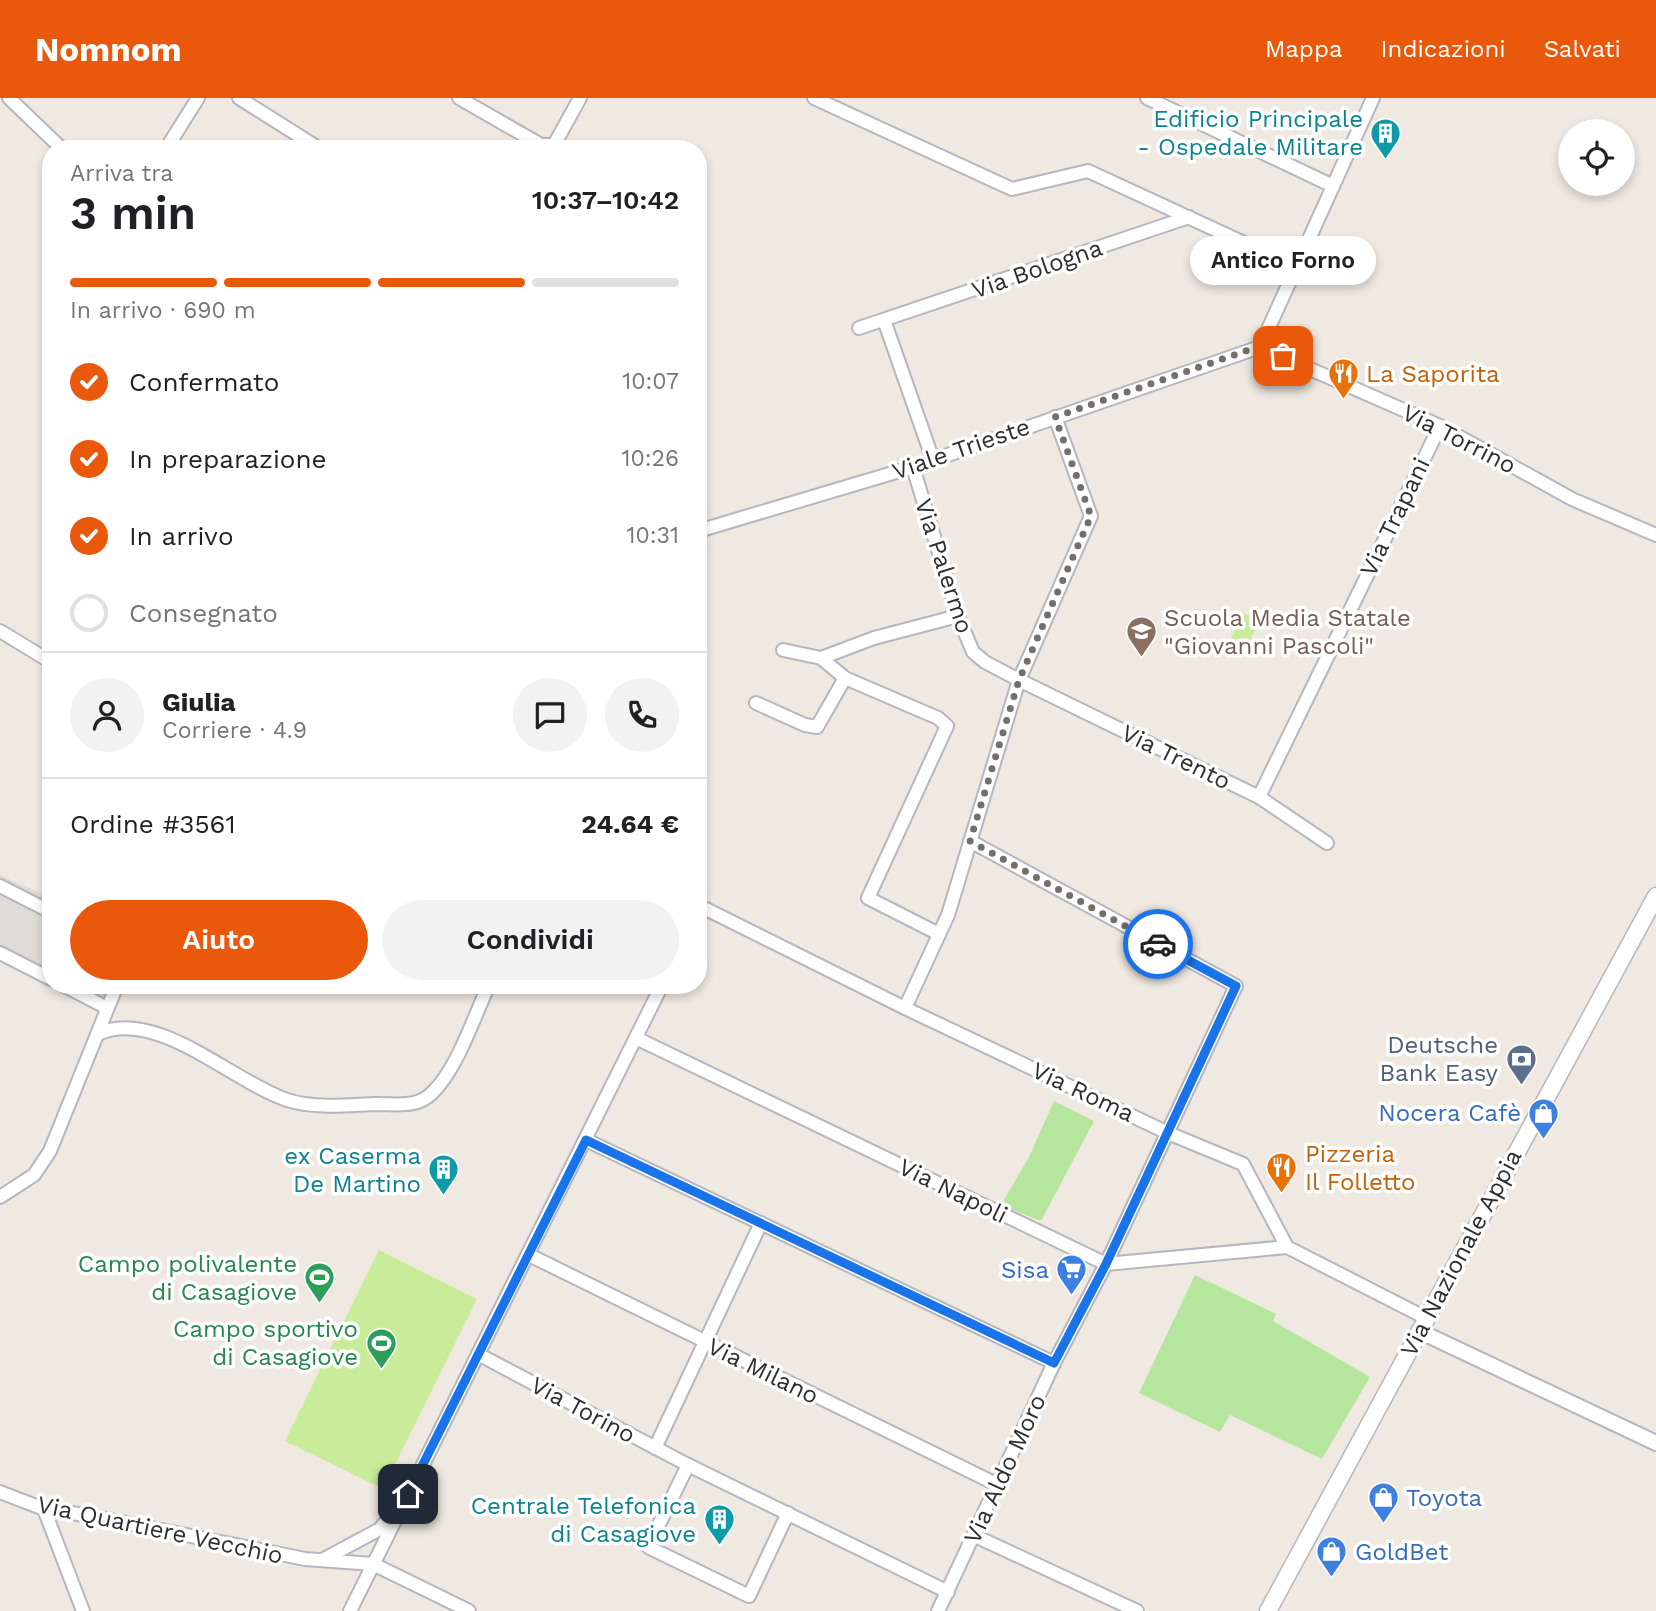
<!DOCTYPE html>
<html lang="it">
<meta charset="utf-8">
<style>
body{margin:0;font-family:"Work Sans",sans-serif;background:#f2f2f2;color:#202124;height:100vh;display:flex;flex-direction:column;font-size:26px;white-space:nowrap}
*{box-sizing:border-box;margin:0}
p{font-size:23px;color:#757577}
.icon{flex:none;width:38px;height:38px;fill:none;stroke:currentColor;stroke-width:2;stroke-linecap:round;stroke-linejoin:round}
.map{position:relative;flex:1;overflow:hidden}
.side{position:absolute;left:42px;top:42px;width:665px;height:854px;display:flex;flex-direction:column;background:#fff;border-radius:28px;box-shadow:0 4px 10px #0003}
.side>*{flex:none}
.tools{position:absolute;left:1558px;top:21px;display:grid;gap:14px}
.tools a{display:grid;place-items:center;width:77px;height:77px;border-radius:50%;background:#fff;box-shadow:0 4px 10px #0003;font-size:35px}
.pin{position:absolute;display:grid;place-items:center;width:60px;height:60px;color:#fff;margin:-30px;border-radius:14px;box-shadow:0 4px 10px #0006}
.courier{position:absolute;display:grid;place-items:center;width:70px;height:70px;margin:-35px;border:5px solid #1a73e8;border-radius:50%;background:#fff;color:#222;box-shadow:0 2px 9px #0007}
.bubble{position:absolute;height:49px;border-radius:24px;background:#fff;box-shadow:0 4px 10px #0003;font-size:23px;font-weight:600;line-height:49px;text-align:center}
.overview em{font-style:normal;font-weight:600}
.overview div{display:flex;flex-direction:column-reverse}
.overview{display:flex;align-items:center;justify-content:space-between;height:119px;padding:0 28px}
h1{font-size:46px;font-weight:600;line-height:52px}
.bar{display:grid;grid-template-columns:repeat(4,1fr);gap:10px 7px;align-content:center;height:84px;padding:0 28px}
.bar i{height:9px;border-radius:5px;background:#e0e0e0}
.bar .on{background:#ea580c}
.bar p{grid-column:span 4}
.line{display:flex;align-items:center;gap:18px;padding:0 28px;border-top:2px solid #e0e0e0}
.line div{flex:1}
.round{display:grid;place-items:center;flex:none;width:74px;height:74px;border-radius:37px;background:#f2f2f2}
ol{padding:0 28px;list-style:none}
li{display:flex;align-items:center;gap:21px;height:77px}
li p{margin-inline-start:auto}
li .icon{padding:7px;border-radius:50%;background:#ea580c;color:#fff;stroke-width:4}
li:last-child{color:#757577}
li i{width:38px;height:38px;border:4px solid #e0e0e0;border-radius:50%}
.cta{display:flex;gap:14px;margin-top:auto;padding:14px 28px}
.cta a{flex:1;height:80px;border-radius:42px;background:#ea580c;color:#fff;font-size:28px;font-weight:600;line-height:80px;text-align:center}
.cta a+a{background:#f2f2f2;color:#202124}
header{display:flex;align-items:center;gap:42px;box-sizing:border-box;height:98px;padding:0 35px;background:#ea580c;color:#fff}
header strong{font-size:33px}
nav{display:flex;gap:38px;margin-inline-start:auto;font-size:24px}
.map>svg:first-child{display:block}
.green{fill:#b6e59e}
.pitch{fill:#c9ec9a}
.plaza{fill:#dfdcd8}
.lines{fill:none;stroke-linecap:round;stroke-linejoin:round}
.minor-casing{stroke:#b4b7c1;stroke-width:16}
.tertiary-casing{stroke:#b4b7c1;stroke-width:18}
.secondary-casing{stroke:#b4b7c1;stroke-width:19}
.minor{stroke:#fff;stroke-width:12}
.tertiary{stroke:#fff;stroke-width:14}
.secondary{stroke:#fff;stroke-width:16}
.done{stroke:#726f6d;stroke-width:7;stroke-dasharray:0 12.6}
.route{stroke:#1a73e8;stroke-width:9}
.labels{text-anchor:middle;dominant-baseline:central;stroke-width:7;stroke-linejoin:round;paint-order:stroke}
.culture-label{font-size:24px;fill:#0d838f;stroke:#fff;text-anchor:end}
.street-label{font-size:24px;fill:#2e2e2e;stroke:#fff}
.food-label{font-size:24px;fill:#c56008;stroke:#fff;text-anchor:start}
.education-label{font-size:24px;fill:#785e54;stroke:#fff;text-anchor:start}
.service-label{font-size:24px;fill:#4e5e75;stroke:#fff;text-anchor:end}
.shop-label{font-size:24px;fill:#366cbe;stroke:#fff;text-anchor:end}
.leisure-label{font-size:24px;fill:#27864d;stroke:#fff;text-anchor:end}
</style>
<header>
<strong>Nomnom</strong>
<nav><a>Mappa</a><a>Indicazioni</a><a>Salvati</a></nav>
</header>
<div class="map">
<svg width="1656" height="1513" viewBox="0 0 1656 1513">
<rect width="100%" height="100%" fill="#efe9e1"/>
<g class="green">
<path d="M1054,1003l40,20 -53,100 -40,-16 28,-48z"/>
<path d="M1195,1177l81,39 -3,7 97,56 -48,82 -92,-44 -10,17 -81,-39z"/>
</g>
<g class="pitch">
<path d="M1243,515l17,8 -17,34 -16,-9z"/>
<path d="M379,1152l98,49 -94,190 -98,-48z"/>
</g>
<path class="plaza" d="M0,777l51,23v87h58l-11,24 -98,-48z"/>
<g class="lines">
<defs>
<g id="minor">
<path d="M9,0l53,51"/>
<path d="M239,0l81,51"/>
<path d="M459,0l82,47h13l26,-47"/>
<path d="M814,0l198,91 76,-18 208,96"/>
<path d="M1147,0l186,88"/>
<path d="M166,51l32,-51"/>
<path d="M884,222l49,140"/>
<path d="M859,230l330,-111"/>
<path d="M1260,249l180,79 132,73 84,36"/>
<path d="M1260,249l113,-249"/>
<path d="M913,369l45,149 15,36 12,10 34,18 240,117 68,46"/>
<path d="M698,433l215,-64 347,-120"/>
<path d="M0,533l51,31"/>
<path d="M783,552l38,8 24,20 93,40 9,8 -79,172 71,36"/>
<path d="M821,560l53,-20 84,-22"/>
<path d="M756,605l49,22 12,2 28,-49"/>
<path d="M1259,699l181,-371"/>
<path d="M0,788l51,26"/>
<path d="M698,788v24"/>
<path d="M700,808l205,102 263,125 75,31 44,83 139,71"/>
<path d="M0,855l51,26"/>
<path d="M63,887l44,23"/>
<path d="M905,910l43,-93 71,-235 72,-164 -36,-99"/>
<path d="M98,936c58,-27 135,48 189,66 29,9 60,5 90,4 21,0 40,4 55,-11 25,-23 42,-77 57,-108"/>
<path d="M636,940l470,226 181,-17"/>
<path d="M586,1042l468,223"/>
<path d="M0,1099l34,-22 16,-24 67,-166"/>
<path d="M529,1157l469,230"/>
<path d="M478,1256l210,111 260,127"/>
<path d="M655,1350l106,-225"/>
<path d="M688,1367l-40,82 101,49 39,-83"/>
<path d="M0,1394l44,17 48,7 213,43 68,5 96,47"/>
<path d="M44,1411l39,102"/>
<path d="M975,1438l162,75"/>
<path d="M324,1461l56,-30 12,-15"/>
<path d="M350,1513l312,-626"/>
<path d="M938,1513l116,-248 52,-99 130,-278 -266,-145"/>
</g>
<path id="tertiary" d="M1419,1233l237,112"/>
<path id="secondary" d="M1268,1513l388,-715"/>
</defs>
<use href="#minor" class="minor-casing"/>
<use href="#tertiary" class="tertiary-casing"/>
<use href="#secondary" class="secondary-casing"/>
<use href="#minor" class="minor"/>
<use href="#tertiary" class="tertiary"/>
<use href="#secondary" class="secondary"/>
</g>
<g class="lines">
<path class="done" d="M1158,846l-188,-103 49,-161 72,-164 -36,-99 205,-71 23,10"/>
<path class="route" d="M408,1396l178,-354 468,223 52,-99 130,-278 -78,-42"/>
</g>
<defs>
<symbol id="building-pin" viewBox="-11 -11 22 30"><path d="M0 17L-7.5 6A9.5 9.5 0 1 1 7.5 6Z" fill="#0f9aa8" stroke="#fff"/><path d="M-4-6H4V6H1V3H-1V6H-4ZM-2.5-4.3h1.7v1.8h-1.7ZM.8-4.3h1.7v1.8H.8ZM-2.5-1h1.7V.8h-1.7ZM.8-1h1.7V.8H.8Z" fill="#fff"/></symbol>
<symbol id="restaurant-pin" viewBox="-11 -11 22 30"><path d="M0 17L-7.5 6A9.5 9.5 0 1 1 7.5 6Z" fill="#e8710a" stroke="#fff"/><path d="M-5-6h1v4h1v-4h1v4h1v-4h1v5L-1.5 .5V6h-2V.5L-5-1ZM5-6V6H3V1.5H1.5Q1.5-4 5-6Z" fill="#fff"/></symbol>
<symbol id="school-pin" viewBox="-11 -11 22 30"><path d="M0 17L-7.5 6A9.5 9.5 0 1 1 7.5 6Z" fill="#8d6e63" stroke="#fff"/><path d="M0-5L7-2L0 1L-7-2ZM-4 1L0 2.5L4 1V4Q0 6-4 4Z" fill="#fff"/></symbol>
<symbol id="bank-pin" viewBox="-11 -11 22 30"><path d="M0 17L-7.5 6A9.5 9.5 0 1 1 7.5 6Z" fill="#5c6f8a" stroke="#fff"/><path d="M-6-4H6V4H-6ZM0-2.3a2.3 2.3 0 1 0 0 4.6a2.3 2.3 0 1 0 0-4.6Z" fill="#fff"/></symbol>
<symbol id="shop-pin" viewBox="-11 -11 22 30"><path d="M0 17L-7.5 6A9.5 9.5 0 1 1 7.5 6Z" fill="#3f7fe0" stroke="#fff"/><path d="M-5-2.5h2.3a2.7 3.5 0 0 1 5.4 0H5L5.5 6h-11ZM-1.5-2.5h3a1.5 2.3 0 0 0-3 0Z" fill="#fff"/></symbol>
<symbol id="supermarket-pin" viewBox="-11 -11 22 30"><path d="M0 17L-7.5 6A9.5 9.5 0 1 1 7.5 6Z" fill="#3f7fe0" stroke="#fff"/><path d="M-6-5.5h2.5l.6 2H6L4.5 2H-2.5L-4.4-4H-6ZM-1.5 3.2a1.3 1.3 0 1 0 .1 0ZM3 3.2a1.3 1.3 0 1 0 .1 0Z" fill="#fff"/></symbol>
<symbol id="stadium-pin" viewBox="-11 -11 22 30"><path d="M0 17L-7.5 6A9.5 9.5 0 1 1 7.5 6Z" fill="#2e9e5b" stroke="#fff"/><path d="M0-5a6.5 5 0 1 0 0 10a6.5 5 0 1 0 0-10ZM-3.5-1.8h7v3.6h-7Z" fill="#fff"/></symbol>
</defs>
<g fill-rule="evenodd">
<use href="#building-pin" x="1368" y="18" width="35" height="47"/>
<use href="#restaurant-pin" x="1326" y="258" width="35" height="47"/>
<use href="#school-pin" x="1124" y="516" width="35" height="47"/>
<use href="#bank-pin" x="1504" y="944" width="35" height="47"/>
<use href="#shop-pin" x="1526" y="998" width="35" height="47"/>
<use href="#restaurant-pin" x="1264" y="1052" width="35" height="47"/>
<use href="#building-pin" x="426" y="1054" width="35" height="47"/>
<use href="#supermarket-pin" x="1054" y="1154" width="35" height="47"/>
<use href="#stadium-pin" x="302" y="1162" width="35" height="47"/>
<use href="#stadium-pin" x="364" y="1228" width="35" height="47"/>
<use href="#shop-pin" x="1366" y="1382" width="35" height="47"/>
<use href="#building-pin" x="702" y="1404" width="35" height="47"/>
<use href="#shop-pin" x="1314" y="1436" width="35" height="47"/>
</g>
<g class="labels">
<g class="culture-label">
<text x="1363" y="21">Edificio Principale<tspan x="1363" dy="28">- Ospedale Militare</tspan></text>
<text x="421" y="1058">ex Caserma<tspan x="421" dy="28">De Martino</tspan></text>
<text x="696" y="1408">Centrale Telefonica<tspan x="696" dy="28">di Casagiove</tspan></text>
</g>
<g class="street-label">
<text transform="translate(1037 171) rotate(-19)">Via Bologna</text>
<text transform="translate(1459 341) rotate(27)">Via Torrino</text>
<text transform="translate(961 351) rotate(-19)">Viale Trieste</text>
<text transform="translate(1395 419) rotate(-64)">Via Trapani</text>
<text transform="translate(944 468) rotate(72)">Via Palermo</text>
<text transform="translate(1176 659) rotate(26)">Via Trento</text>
<text transform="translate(1083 994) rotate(25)">Via Roma</text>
<text transform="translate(953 1093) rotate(26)">Via Napoli</text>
<text transform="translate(1461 1155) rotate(-62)">Via Nazionale Appia</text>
<text transform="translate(763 1273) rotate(26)">Via Milano</text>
<text transform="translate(583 1312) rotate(28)">Via Torino</text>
<text transform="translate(1005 1371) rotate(-65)">Via Aldo Moro</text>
<text transform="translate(160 1432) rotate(12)">Via Quartiere Vecchio</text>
</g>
<g class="food-label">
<text x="1366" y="276">La Saporita</text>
<text x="1305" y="1056">Pizzeria<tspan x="1305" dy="28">Il Folletto</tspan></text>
</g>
<g class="education-label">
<text x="1164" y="520">Scuola Media Statale<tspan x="1164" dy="28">"Giovanni Pascoli"</tspan></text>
</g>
<g class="service-label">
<text x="1498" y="947">Deutsche<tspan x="1498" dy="28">Bank Easy</tspan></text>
</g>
<g class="shop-label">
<text x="1521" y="1015">Nocera Cafè</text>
<text x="1049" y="1172">Sisa</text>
<text x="1406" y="1400" text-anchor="start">Toyota</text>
<text x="1355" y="1454" text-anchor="start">GoldBet</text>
</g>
<g class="leisure-label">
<text x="297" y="1166">Campo polivalente<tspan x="297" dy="28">di Casagiove</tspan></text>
<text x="358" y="1231">Campo sportivo<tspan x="358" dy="28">di Casagiove</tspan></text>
</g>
</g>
</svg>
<div class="tools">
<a><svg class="icon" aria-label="locate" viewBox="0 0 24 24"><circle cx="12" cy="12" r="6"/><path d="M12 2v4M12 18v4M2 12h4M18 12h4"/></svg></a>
</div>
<div class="pin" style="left:1283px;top:258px;background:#ea580c"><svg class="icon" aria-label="bag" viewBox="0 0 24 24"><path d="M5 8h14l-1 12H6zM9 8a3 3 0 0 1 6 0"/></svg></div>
<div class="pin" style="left:408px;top:1396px;background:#1f2937"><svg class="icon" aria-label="home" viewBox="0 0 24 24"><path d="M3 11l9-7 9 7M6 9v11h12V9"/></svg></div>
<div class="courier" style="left:1158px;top:846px"><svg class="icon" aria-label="car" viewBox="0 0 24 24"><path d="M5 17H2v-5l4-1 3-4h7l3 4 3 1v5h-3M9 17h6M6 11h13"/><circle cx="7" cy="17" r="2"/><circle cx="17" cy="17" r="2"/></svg></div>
<div class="bubble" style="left:1190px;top:138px;width:186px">Antico Forno</div>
<section class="side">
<div class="overview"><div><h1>3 min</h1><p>Arriva tra</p></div><em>10:37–10:42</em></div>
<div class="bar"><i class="on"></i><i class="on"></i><i class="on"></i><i></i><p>In arrivo · 690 m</p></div>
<ol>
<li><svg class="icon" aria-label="check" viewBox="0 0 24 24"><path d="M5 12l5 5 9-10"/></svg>Confermato<p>10:07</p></li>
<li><svg class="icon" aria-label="check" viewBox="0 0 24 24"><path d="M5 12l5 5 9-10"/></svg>In preparazione<p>10:26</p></li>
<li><svg class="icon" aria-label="check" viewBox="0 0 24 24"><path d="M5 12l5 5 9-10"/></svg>In arrivo<p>10:31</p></li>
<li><i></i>Consegnato</li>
</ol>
<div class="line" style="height:126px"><a class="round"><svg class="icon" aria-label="person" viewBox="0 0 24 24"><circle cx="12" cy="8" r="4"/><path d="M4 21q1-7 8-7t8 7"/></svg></a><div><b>Giulia</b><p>Corriere · 4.9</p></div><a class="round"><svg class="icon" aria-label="chat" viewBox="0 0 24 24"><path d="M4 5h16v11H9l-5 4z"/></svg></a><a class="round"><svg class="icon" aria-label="phone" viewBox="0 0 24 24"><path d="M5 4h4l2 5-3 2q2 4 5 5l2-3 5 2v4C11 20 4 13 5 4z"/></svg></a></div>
<div class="line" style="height:91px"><div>Ordine #3561</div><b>24.64 €</b></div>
<div class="cta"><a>Aiuto</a><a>Condividi</a></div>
</section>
</div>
